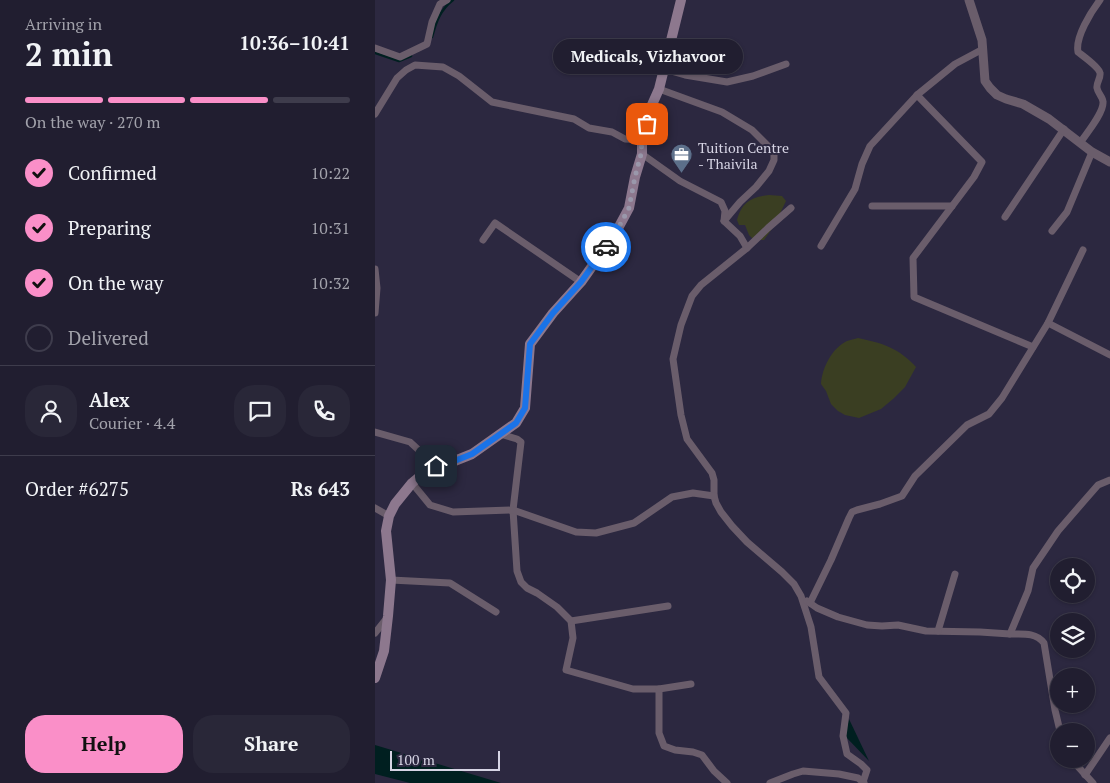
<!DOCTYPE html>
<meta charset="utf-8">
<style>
body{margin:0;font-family:"PT Serif",serif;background:#292738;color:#f1f3f6;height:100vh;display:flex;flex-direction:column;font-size:19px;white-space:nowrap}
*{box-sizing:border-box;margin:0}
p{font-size:16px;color:#a2a2ab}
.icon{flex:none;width:28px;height:28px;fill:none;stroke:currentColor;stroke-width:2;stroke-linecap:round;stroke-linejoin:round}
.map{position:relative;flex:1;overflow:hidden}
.sheet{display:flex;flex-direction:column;background:#211e30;width:375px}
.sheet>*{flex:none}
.tools{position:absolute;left:675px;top:558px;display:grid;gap:10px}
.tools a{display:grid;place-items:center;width:45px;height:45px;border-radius:50%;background:#211e30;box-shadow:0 1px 4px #0004,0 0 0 1px #3e3c4c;font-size:25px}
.scale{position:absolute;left:15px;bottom:12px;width:110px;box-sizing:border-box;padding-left:5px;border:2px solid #d6d4e4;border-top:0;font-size:14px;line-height:18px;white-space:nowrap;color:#d6d4e4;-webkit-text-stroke:4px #2c2840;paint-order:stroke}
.pin{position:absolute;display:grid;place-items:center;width:42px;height:42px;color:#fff;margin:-21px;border-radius:10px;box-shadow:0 2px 8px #0006}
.courier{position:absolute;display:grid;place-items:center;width:50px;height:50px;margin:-25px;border:4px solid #1a73e8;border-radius:50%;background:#fff;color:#222;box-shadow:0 1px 6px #0007}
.bubble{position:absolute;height:35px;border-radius:18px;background:#211e30;box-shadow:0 1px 4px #0004,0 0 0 1px #3e3c4c;font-size:16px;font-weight:700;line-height:35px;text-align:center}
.head em{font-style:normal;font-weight:700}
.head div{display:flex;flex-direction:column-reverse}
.head{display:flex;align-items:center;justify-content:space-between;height:85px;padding:0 25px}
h1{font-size:32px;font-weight:700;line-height:38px}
.bar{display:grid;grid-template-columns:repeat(4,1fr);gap:8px 5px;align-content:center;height:60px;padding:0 25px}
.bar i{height:6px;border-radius:4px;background:#3e3c4c}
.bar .active{background:#fa8fc8}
.bar p{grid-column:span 4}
.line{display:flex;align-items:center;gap:12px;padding:0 25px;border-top:1px solid #3e3c4c}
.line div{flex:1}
.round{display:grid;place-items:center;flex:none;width:52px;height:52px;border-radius:20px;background:#292738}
ol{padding:0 25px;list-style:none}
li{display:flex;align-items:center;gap:15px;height:55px}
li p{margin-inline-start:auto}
li .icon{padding:5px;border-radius:50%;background:#fa8fc8;color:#111;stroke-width:4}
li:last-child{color:#a2a2ab}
li i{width:28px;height:28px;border:2px solid #3e3c4c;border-radius:50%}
.primary-button{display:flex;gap:10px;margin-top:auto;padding:10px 25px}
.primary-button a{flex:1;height:58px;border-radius:20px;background:#fa8fc8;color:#111;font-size:20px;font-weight:700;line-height:58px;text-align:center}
.primary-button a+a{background:#292738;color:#f1f3f6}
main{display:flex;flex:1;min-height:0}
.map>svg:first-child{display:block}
.green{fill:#3a3e22}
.water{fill:#001f20}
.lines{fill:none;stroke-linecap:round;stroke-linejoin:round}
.stream{stroke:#001f20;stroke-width:2.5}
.minor{stroke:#6a5d6b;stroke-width:7}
.tertiary{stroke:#6a5d6b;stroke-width:9}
.secondary{stroke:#8d788e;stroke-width:10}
.done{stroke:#9a98ab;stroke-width:5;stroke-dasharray:0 9}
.route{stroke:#1a73e8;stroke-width:6}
.labels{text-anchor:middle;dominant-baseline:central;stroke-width:4;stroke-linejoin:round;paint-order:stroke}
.poi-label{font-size:14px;fill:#d6d4e4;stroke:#2c2840;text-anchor:start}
</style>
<main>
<section class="sheet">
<div class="head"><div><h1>2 min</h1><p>Arriving in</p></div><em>10:36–10:41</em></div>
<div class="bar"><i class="active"></i><i class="active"></i><i class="active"></i><i></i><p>On the way · 270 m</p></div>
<ol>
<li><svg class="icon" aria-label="check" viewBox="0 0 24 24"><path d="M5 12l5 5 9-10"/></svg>Confirmed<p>10:22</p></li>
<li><svg class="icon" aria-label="check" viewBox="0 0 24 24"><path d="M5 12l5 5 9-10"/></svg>Preparing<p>10:31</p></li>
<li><svg class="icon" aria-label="check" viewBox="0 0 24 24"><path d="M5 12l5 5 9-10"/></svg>On the way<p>10:32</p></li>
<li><i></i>Delivered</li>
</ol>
<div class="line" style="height:90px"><a class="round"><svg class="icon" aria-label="person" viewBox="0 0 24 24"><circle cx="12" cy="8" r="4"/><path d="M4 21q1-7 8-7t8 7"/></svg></a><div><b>Alex</b><p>Courier · 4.4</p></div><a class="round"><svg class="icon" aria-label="chat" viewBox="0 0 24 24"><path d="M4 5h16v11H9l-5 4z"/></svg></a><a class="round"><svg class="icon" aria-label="phone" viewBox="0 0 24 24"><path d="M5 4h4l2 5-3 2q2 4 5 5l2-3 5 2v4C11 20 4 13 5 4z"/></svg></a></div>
<div class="line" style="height:65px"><div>Order #6275</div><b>Rs 643</b></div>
<div class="primary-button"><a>Help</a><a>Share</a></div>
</section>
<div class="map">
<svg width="735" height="783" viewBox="0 0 735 783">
<rect width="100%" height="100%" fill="#2c2840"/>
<g class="green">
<path d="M394,195l13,1 4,5 -12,25 -10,14h-10l-5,-5 -4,-10h-6l-2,-5c5,-18 14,-23 32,-25z"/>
<path d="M483,338c24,5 41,10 58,29l-11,20 -12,12 -12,10 -22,9 -14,-3 -7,-4 -7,-7 -5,-13 -5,-7c1,-16 11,-36 26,-43 3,-1 8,-2 11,-3z"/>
</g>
<g class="water">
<path d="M474,719l20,42 -24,-25z"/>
<path d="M0,745l126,38h-91l-35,-9z"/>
</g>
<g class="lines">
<g class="stream">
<path d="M57,37c4,-15 8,-27 21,-37"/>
<path d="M0,53l24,8 12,-5"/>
</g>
<g class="minor">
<path d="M0,48l25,9 27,-13 5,-22 8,-18 7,-4"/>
<path d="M289,69l21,6 42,7 26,-6 33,-12"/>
<path d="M284,89l63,23 30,18 18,18 4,5v7l-5,11 -13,16 -16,15 -16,19"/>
<path d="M542,95l65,67 -8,15 -61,81 1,39 119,50"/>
<path d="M0,114l22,-36 9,-8 9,-5 28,2 16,9 33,26 82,17 15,9 23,4 13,7 17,1"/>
<path d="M705,143c6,-9 24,-30 23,-41 0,-5 -5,-8 -6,-14 -1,-5 4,-10 3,-15 -1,-6 -17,-17 -22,-21 -3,-15 13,-40 22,-52"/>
<path d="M267,154l38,27 41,21 4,9 -1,10 16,15 7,12 -46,37 -9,11 -11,29 -8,34 8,56 6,24 25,34 2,7v16l2,7 5,9 11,14 15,16 35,30 12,12 7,12 10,31 8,50 27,36 -3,23 4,18 14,10 6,6 -4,12"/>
<path d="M497,206h80"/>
<path d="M630,217l59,-88"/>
<path d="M677,231l15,-19 25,-60"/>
<path d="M108,240l12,-17 86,59"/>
<path d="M446,246l34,-57 7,-25 8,-18 47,-51 38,-31 28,-15"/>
<path d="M372,248l21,-20 23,-20"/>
<path d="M0,269l2,19 -2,25"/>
<path d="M673,323l62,32"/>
<path d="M0,432l35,10 26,24"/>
<path d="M125,434l17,5 4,3 -8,68 4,61 4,11 6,6 10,5 20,14 14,14 2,17 -7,32 67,19h26v44l5,13 11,4 18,2 9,3 12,16 13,12"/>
<path d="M37,483l18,22 23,7 60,-2 63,22 20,1 38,-10 38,-26 21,-4 21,3"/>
<path d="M0,508l14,8"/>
<path d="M16,580l59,3 46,29"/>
<path d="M432,601l10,7 21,9 29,8 15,1 16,-1 28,6 54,1 30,2 18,-43 5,-23 25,-37 26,-30 14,-16 12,-5"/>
<path d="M435,603l21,-43 18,-42 3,-6 5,-2 23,-6 22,-8 13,-20 52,-51 22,-11 13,-16 46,-75 35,-73"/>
<path d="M196,621l97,-15"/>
<path d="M563,631l17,-57"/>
<path d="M0,633l12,-15"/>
<path d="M635,634c12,0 26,-2 34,9l11,67 5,21"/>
<path d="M284,689l32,-5"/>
<path d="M696,759l22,24"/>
<path d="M710,775l25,-37"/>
<path d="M395,783l23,-9 10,-3 36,3 19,4 6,5"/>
</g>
<path class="tertiary" d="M594,0l13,40 3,41 5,7 7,7 9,4 17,5 26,15 43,33 18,10"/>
<path class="secondary" d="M0,678l9,-27 4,-35 3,-36 -5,-49 3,-15 6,-12 17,-21 12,-10 12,-7 16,-4 20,-8 44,-31 9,-15 5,-64 23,-31 28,-31 34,-48 14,-26 6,-31 7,-23v-14l9,-33 8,-18 22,-89"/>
</g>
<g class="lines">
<path class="done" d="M231,247l9,-13 14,-26 6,-31 6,-23 1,-14 5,-16"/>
<path class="route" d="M61,466l16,-4 20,-8 44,-31 9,-15 5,-64 23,-31 28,-31 25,-35"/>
</g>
<defs>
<symbol id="office-pin" viewBox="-11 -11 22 30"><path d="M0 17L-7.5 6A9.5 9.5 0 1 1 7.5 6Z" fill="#5c6f8a" stroke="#2c2840"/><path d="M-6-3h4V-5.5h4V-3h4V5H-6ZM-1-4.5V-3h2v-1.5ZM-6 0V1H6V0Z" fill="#fff"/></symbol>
</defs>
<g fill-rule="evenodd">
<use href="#office-pin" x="294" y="142" width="25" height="34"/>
</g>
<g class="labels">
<g class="poi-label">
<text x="323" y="147">Tuition Centre<tspan x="323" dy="16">- Thaivila</tspan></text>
</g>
</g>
</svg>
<div class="tools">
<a><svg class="icon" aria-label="locate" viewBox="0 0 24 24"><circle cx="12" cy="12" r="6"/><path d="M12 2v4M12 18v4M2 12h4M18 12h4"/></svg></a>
<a><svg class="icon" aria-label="layers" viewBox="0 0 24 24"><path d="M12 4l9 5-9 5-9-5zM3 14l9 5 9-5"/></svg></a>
<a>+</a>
<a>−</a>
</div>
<div class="scale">100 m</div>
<div class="pin" style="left:272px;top:124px;background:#ea580c"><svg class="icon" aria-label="bag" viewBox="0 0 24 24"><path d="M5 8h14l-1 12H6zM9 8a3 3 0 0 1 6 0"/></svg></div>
<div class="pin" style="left:61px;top:466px;background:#1f2937"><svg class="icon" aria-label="home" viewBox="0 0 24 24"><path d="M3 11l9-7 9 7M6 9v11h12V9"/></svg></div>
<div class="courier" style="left:231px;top:247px"><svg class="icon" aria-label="car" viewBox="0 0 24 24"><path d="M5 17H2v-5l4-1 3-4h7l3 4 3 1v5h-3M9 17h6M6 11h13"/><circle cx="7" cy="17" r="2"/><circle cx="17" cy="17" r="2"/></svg></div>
<div class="bubble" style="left:178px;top:39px;width:190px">Medicals, Vizhavoor</div>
</div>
</main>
